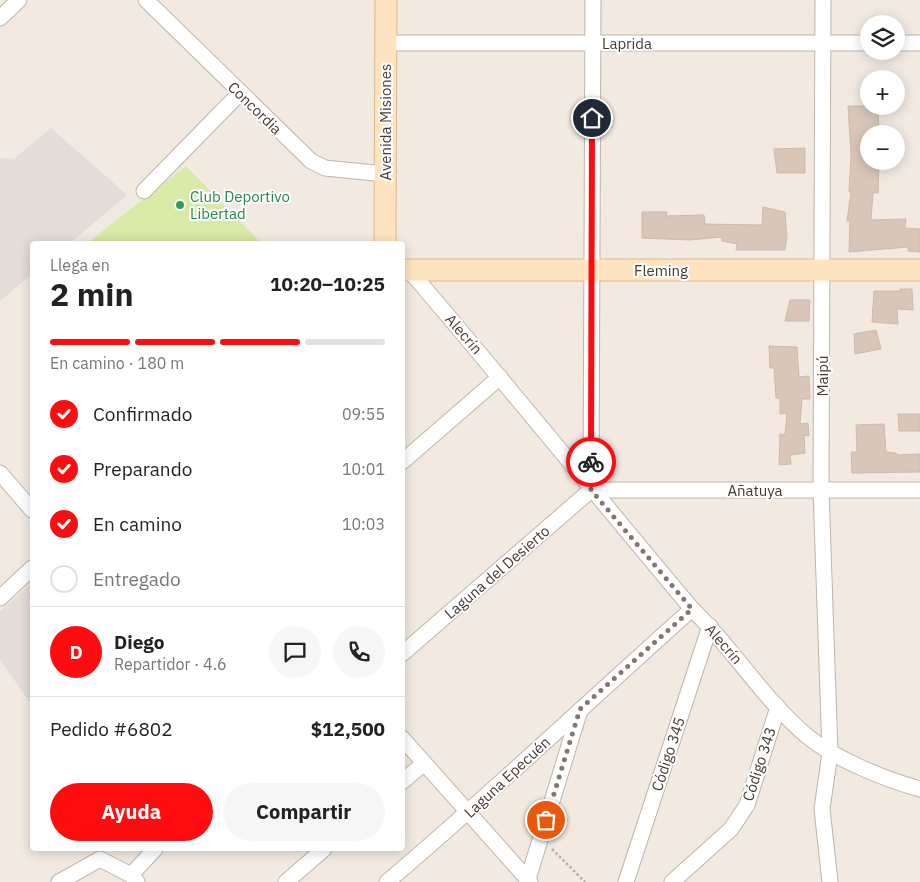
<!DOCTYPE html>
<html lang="es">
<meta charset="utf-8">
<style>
body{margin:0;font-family:"IBM Plex Sans",sans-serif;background:#f6f6f6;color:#222;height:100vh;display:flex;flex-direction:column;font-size:19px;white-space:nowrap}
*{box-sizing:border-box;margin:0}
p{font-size:16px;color:#767676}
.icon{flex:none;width:28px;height:28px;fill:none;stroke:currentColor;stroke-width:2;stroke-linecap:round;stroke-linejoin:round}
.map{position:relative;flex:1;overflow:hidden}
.sheet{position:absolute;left:30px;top:241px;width:375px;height:610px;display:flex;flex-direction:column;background:#fff;border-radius:5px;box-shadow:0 2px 12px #0003}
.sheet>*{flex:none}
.fabs{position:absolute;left:860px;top:15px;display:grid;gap:10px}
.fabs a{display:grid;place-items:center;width:45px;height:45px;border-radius:50%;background:#fff;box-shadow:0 2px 12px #0003;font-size:25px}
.pin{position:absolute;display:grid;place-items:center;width:42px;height:42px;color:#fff;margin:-21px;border:2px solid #fff;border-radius:50%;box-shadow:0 1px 5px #0007}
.courier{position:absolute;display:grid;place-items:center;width:50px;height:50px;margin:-25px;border:4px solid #ff0c10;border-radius:50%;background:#fff;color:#222;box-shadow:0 1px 6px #0007}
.overview em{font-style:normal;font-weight:700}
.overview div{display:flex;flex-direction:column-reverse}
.overview{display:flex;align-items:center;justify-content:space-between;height:85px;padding:0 20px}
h1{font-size:32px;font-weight:700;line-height:38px}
.bar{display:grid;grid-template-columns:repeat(4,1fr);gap:8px 5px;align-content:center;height:60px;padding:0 20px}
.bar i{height:6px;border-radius:4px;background:#e0e0e0}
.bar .active{background:#ff0c10}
.bar p{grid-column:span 4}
.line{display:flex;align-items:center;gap:12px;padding:0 20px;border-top:1px solid #e0e0e0}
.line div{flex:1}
.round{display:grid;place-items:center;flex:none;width:52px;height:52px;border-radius:26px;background:#f6f6f6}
ol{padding:0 20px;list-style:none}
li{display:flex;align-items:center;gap:15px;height:55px}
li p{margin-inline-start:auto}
li .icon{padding:5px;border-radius:50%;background:#ff0c10;color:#fff;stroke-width:4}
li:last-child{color:#767676}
li i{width:28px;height:28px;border:2px solid #e0e0e0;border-radius:50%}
.action{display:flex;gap:10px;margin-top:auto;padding:10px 20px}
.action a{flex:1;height:58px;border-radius:30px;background:#ff0c10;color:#fff;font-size:20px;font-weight:700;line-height:58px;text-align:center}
.action a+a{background:#f6f6f6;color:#222}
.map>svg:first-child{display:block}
.industrial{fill:#e4dcd7}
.green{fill:#d7eaa6}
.building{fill:#d8c6b9;stroke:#d0baa9}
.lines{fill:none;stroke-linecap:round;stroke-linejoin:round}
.street-casing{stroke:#c1b3a7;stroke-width:17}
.secondary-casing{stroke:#d9b98f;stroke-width:23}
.path{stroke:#c1a994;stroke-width:2.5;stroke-dasharray:2.5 2.5;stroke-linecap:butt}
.street{stroke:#fff;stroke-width:15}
.secondary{stroke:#ffe4bf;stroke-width:21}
.done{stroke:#81786f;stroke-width:5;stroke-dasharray:0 9}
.route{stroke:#ff0c10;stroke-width:6}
.leisure-dot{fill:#2e9e5b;stroke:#fff;stroke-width:2}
.labels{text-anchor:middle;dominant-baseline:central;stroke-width:4;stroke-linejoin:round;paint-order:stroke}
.street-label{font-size:15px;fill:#443a32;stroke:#fff}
.leisure-label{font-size:15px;fill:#27864d;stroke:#fff;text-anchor:start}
</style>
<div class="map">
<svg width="920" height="882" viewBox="0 0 920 882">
<rect width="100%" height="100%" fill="#f2eae1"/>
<g class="industrial">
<path d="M51,128l76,67 -58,49h-37v30l-32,27v-143l14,1z"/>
<path d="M32,583v122l-32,-45v-49z"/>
</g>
<path class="green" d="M186,166l76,78h-176z"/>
<g class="building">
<path d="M848,106h30l1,28h-10v27h10l-1,32h-5l-2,27 35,-1 -1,9 15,1v23l-12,-1v-4l-59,5 1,-31h-3l4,-29h-2l2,-38z"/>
<path d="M805,148v25h-28l-3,-24z"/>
<path d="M763,207l22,5 2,25 -2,13h-49l1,-6 -15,-3v-4l-32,3 -48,-2v-26h25l-1,4 38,-1 1,9 57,1z"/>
<path d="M900,289h12l1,21 -16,-1 1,15 -26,-2 2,-31h26z"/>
<path d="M790,300h20l-1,21h-24z"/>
<path d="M876,330l5,19 -26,5 -1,-20z"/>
<path d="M769,346l28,1 2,30 10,-1 1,23h-8l-2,25 8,-1 1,13 -5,-1 1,18 -15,2 1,9 -12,1 1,-31 5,1 2,-22 -7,1v-16h-4l-2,-30h-4z"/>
<path d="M898,414h22v17h-21z"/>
<path d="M884,424l2,28 10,1 1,2 23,-1v18l-68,1 -1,-21h6l-1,-27z"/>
</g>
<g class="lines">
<defs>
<g id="street">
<path d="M146,0l165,161 14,7 60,6"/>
<path d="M823,0l-2,490 9,263 -8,56 8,73"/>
<path d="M0,18l19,-18"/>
<path d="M386,43h483"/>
<path d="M896,43h24"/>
<path d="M144,191l96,-98"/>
<path d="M409,270c96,112 188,226 283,339 41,39 71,90 115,127 28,23 77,43 113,53"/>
<path d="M402,462l98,-85"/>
<path d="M0,473l32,37"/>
<path d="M591,490l2,-490"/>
<path d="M591,490h329"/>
<path d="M0,598l32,-30"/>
<path d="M402,654l189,-164"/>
<path d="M402,738l128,144"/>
<path d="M402,782l22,-19"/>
<path d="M131,875l24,-26"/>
<path d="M528,879l52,-169"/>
<path d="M59,882l41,-23 31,16 6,7"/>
<path d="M286,882l38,-33"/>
<path d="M387,882c104,-88 203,-182 305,-273"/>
<path d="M626,882l84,-256"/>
<path d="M672,882l59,-53 16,-24 31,-98"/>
</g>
<g id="secondary">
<path d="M385,244l1,-244"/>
<path d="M402,270h518"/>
</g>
</defs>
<use href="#street" class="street-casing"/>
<use href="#secondary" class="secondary-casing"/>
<path class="path" d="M552,849l33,33"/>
<use href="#street" class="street"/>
<use href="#secondary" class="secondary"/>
</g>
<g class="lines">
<path class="done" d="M546,820l34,-111 112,-100 -101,-119v-28"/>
<path class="route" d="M591,462l1,-344"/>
</g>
<circle class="leisure-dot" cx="180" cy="205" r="5"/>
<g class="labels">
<g class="street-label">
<text x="627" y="43">Laprida</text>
<text transform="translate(255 108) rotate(44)">Concordia</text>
<text transform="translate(385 122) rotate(-90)">Avenida Misiones</text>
<text x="661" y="270">Fleming</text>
<text transform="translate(464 334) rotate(49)">Alecrín</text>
<text transform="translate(822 376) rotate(-90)">Maipú</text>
<text x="755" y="490">Añatuya</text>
<text transform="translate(497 572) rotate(-41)">Laguna del Desierto</text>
<text transform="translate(724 644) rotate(49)">Alecrín</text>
<text transform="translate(668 754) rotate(-72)">Código 345</text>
<text transform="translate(759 764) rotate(-72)">Código 343</text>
<text transform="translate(507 777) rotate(-43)">Laguna Epecuén</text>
</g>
<g class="leisure-label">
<text x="190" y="196">Club Deportivo<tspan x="190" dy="17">Libertad</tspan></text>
</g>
</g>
</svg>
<div class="fabs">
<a><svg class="icon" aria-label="layers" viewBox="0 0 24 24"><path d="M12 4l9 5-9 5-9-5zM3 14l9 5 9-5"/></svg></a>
<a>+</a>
<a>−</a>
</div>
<div class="pin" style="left:546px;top:820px;background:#ea580c"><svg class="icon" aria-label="bag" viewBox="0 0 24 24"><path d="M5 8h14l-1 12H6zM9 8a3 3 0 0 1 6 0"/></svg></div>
<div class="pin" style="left:592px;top:118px;background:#1f2937"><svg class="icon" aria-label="home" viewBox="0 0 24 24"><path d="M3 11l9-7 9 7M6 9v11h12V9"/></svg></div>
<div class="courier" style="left:591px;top:462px"><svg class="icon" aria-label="bike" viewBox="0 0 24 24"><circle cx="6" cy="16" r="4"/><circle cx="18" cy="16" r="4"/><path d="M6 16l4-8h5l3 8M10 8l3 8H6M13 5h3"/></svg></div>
<section class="sheet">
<div class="overview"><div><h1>2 min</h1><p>Llega en</p></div><em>10:20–10:25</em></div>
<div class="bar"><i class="active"></i><i class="active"></i><i class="active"></i><i></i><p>En camino · 180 m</p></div>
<ol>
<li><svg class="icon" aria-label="check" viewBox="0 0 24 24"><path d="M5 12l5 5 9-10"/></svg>Confirmado<p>09:55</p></li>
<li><svg class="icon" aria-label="check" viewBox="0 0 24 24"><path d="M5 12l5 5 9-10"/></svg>Preparando<p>10:01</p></li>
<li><svg class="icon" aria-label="check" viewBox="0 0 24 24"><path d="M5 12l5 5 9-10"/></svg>En camino<p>10:03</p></li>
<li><i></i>Entregado</li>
</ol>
<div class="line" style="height:90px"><b class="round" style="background:#ff0c10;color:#fff">D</b><div><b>Diego</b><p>Repartidor · 4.6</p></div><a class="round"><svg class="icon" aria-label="chat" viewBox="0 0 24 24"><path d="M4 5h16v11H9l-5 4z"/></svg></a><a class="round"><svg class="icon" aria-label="phone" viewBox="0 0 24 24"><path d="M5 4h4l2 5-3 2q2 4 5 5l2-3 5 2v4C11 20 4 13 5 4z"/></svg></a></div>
<div class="line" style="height:65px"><div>Pedido #6802</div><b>$12,500</b></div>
<div class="action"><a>Ayuda</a><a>Compartir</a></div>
</section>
</div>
